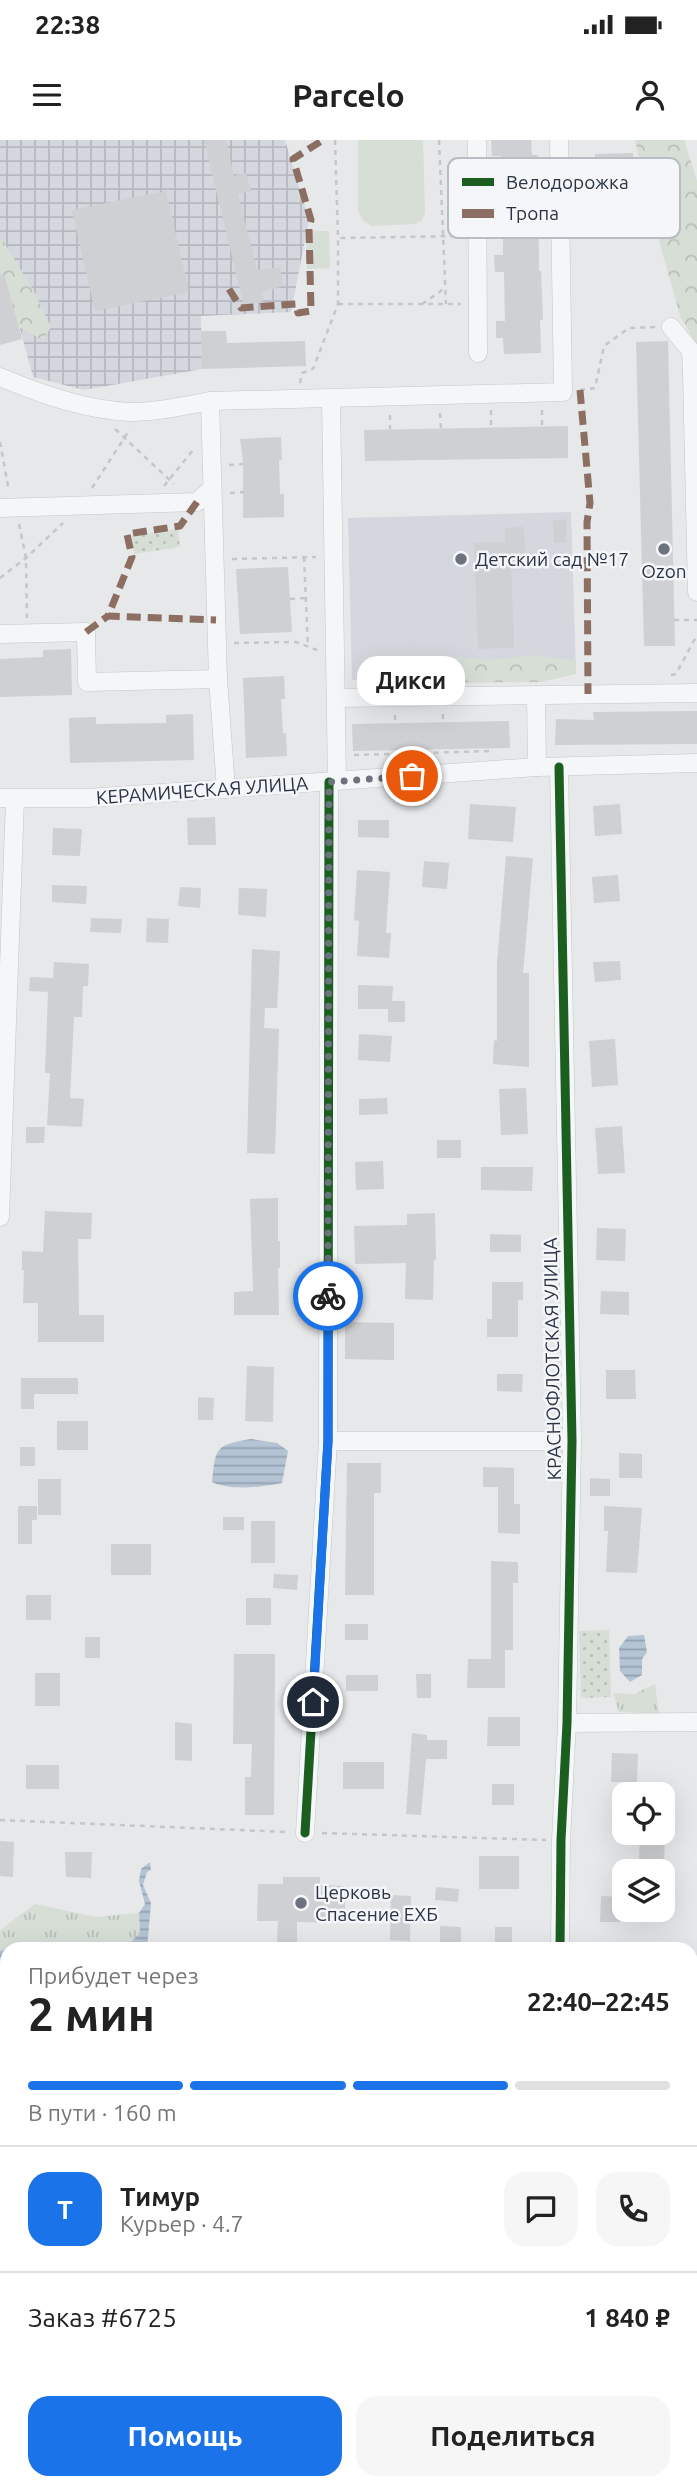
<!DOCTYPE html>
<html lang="ru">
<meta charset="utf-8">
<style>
body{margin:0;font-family:Ubuntu,sans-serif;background:#f6f6f6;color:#222;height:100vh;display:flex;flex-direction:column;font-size:26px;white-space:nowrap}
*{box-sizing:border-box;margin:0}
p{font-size:23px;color:#767676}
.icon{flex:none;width:38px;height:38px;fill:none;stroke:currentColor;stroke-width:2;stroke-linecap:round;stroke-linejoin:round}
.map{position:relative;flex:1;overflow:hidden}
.panel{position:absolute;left:0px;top:1802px;width:698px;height:548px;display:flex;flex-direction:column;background:#fff;border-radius:21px 21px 0 0;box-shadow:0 7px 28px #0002}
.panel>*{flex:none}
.tools{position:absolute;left:612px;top:1642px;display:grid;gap:14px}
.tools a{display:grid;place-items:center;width:63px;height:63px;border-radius:14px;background:#fff;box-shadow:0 7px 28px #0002;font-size:35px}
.pin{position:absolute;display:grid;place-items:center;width:60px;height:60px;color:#fff;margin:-30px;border:4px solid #fff;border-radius:50%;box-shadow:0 2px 7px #0007}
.courier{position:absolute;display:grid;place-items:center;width:70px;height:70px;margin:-35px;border:5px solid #1a73e8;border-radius:50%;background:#fff;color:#222;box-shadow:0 2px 9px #0007}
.bubble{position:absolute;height:49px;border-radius:21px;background:#fff;box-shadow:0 7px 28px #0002;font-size:23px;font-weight:700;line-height:49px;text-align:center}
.headline em{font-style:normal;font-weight:700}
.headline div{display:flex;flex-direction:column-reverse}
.headline{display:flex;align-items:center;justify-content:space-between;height:119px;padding:0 28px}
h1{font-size:46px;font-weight:700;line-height:52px}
.bar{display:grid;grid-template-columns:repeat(4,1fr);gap:10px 7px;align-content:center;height:84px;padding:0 28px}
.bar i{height:9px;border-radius:5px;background:#e0e0e0}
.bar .active{background:#1a73e8}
.bar p{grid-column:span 4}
.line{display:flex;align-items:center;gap:18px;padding:0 28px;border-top:2px solid #e0e0e0}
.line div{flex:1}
.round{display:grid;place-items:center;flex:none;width:74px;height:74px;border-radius:21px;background:#f6f6f6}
.cta{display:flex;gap:14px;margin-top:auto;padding:14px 28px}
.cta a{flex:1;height:80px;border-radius:21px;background:#1a73e8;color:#fff;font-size:28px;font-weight:700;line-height:80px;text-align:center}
.cta a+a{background:#f6f6f6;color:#222}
.status{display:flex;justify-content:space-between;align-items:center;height:49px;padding:0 35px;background:#fff;direction:ltr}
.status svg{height:19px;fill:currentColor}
header{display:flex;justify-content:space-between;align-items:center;height:91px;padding:0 28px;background:#fff;font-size:32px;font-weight:700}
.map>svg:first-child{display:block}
.built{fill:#d4d7dd}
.industrial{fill:url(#industrial-grid)}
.grass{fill:url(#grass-tufts)}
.forest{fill:url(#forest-crowns)}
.park{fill:url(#park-dots)}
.pitch{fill:#d6ded6}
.water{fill:url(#water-rules)}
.building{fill:#ced0d3}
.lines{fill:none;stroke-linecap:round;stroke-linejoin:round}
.minor-casing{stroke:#c4c6c8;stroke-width:19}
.path{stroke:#c5c6ca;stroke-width:2.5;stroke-dasharray:5 5;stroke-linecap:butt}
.minor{stroke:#f5f6f7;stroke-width:18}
.quiet{stroke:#8d6e63;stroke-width:7;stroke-dasharray:14 7;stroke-linecap:butt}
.cycleway-casing{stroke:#f4f6f9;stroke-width:13}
.cycleway{stroke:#1b5e20;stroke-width:9}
.done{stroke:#6c737f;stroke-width:7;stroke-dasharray:0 12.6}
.route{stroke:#1a73e8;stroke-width:9}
.poi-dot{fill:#6c737f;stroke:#f4f6f9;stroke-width:2.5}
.labels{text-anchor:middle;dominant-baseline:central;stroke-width:5;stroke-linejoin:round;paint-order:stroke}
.poi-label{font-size:19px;fill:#2b3445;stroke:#f4f6f9;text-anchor:start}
.street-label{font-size:19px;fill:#2b3445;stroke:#f4f6f9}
.key{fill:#f4f6f9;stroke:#b8bcc3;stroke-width:2}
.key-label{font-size:19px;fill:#2b3445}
</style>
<div class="status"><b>22:38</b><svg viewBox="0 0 49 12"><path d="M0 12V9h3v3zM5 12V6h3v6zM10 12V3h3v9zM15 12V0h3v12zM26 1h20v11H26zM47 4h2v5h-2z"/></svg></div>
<header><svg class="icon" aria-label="menu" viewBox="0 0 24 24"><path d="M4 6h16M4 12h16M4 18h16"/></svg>Parcelo<svg class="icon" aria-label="person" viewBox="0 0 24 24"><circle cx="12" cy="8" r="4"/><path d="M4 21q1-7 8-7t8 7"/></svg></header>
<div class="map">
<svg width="697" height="2350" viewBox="0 0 697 2350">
<defs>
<pattern id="industrial-grid" width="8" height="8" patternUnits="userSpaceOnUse" patternTransform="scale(1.75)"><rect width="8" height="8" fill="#d4d7dd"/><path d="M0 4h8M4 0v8" fill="none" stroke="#b6b9bf"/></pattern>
<pattern id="grass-tufts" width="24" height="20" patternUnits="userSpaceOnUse" patternTransform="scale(1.75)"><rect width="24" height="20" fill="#d6ded6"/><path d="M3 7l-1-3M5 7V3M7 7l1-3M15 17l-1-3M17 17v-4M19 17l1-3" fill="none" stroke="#b8bfb9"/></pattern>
<pattern id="forest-crowns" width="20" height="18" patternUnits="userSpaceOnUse" patternTransform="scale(1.75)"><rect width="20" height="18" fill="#d6ded6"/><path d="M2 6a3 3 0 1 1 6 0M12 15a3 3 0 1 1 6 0" fill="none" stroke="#b8bfb9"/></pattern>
<pattern id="park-dots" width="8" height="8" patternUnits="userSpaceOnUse" patternTransform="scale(1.75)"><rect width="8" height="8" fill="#d6ded6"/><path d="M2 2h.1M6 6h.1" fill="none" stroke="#b8bfb9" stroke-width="1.8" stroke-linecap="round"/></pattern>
<pattern id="water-rules" width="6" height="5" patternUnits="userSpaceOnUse" patternTransform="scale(1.75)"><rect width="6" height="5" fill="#b4c4d5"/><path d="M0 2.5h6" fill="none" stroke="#93a0af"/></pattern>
</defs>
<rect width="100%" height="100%" fill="#e6e8ea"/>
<path class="built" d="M571,372l5,162 -224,6 -4,-162z"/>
<path class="industrial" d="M0,0h285l24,80 -18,92 -90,4 1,53 -118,21 -51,-13 -33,-123z"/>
<g class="grass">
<path d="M655,1544l4,30 -40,-2 -6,-19 21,1z"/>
<path d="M35,1764l61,13 43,-4 1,20c-6,6 -12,15 -21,16 -16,3 -28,-3 -43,-5 -24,-4 -53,0 -76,7v-21z"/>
</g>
<g class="forest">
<path d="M635,0h49l13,41v163l-16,-25 -32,-114z"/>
<path d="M2,99l33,54 16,34 -8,13 -25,-13 -10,-38h-8v-49z"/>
<path d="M534,515l42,5v14l-34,8 -129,1 -28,-4 11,-16 48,-7 46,4z"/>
</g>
<g class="park">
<path d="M178,389l2,18 -46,7 -2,-18z"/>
<path d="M609,1490l2,67 -30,1 -2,-67z"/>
</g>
<g class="pitch">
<path d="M358,0h65l2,73 -3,7 -7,4 -44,2 -8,-6 -5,-9z"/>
<path d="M306,91h23l1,37 -23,1z"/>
</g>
<g class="water">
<path d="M251,1299l26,4 11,8 -6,32c-21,4 -50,8 -70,-1 3,-36 5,-37 39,-43z"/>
<path d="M644,1495l3,17 -5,7v16l-12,7 -10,-11 -1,-23 9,-12z"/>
<path d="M150,1722l1,8 -4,2 -4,13 8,18 -4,46h-27l6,-2 14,-14 -1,-20 6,-9 -6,-23 2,-12z"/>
<path d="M72,1802l24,7 -89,1v454l-7,3v-456l19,-6z"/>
</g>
<g class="building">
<path d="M204,0h22l8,36 12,-3 5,18 -13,3 19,76 23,-3 3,19 -21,6 2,9 -20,5z"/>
<path d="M491,0h40l1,15h6l1,116h2l2,49h-3l1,33 -37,1 -1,-16h-7v-17h9l-1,-49h-9l-1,-17h9v-33h-10v-16l9,-1 -1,-32v-17h-9z"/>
<path d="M633,13l2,30 9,54 -46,2 -3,-85z"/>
<path d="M166,51l23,101 -94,19 -23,-101z"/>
<path d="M4,134l18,65 -22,6v-70z"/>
<path d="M201,191h25l1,12 78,-2 1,25 -104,3z"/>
<path d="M668,201l7,305h-31l-8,-304z"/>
<path d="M568,286v32l-203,3 -1,-31z"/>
<path d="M281,297l1,23 -3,1 1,33h4v23l-41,1v-56l-3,-23z"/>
<path d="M553,380h13v22l-12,1z"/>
<path d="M524,387l1,34h-14l3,87 -36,1 -4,-106 31,-1v-14z"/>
<path d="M288,427l4,65 -52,2 -4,-65z"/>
<path d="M71,509l1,46 -72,2v-38l43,-2v-7z"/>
<path d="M284,536l1,23h-4l2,34h3l1,23 -41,2 -3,-80z"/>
<path d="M697,571v33l-142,1 1,-26 38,1 -1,-8z"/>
<path d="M193,574l1,46 -124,3 -1,-45 27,-1v7l70,-1v-8z"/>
<path d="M509,581l1,27 -157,3 -1,-27z"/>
<path d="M470,664l46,3 -3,35 -45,-3z"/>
<path d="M620,664l2,30 -27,2 -2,-30z"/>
<path d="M215,677l1,28h-28l-1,-27z"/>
<path d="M358,680h31v18l-31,-1z"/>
<path d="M53,688l29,1 -2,27 -28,-1z"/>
<path d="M506,716l27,2 -10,115h6v94l-36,-3 1,-24 3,1v-77z"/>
<path d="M424,721l25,2 -2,26 -25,-2z"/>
<path d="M357,730l33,2 -4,61h5l-2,25 -32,-2 2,-35 -5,-1z"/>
<path d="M618,735l2,26 -26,2 -2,-26z"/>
<path d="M52,745l35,1 -1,18 -34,-2z"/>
<path d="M180,747l21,1 -1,20 -22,-2z"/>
<path d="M239,748l28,1 -1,28 -28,-2z"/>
<path d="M91,778l31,1 -1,14 -31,-1z"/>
<path d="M147,778l22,1 -1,24 -22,-1z"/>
<path d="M252,809l28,2 -3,57h-12l-1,20 15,1 -4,125 -28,-1z"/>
<path d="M620,821l1,19 -26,2 -2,-20z"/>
<path d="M54,822l35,2 -1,22h-5l-1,31h-8l-4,81 14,1 -2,28 -35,-2 3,-52h-5l3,-81 -19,-1 1,-14 23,1z"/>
<path d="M358,845l35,1 -1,15h13v21h-17v-13h-30z"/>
<path d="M359,894l33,2 -2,26 -32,-2z"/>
<path d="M615,899l3,46 -26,2 -3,-46z"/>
<path d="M526,948l2,46 -27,1 -2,-46z"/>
<path d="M387,958l1,16 -29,1v-16z"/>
<path d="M622,986l3,47 -27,1 -3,-46z"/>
<path d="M26,987h19l-1,16h-18z"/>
<rect x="437" y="1000" width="24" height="18"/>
<path d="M383,1021l1,28 -28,1 -1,-28z"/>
<path d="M481,1027h52l-1,24 -51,-1z"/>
<path d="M278,1058v43h2v27h-2l1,47h-45v-23l19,-1 -3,-92z"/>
<path d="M45,1071l47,2 -1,26h-13l1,76h25v27h-66v-39h-15l1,-33h-2v-19l21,1z"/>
<path d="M435,1073l1,47h-2l-1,40 -28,-1 1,-36 -51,1 -1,-38 53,-1v-11z"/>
<path d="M597,1088l29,1 -1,32 -29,-1z"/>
<path d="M490,1094l31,1v17h-31z"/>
<path d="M492,1142h31v18h-5v37h-31v-18h5z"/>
<path d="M601,1151l28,1v23l-29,-1z"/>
<path d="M345,1182l49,1v37l-49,-1z"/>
<path d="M247,1226l27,1 -1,55 -28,-1z"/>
<path d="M606,1230h29l1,29h-30z"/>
<path d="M497,1234h26l-1,18 -25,-1z"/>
<path d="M21,1238h57v16h-44v15h-13z"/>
<path d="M198,1257l16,1 -1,22h-15z"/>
<rect x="57" y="1281" width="31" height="29"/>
<rect x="20" y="1307" width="15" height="19"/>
<path d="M619,1313l23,1v24h-23z"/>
<path d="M347,1323h34v30h-7v102h-29z"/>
<path d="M483,1327l31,1v36h6v30l-22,-1v-46h-15z"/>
<path d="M590,1338l20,1v17h-20z"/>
<rect x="38" y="1339" width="23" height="36"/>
<path d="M18,1366h19v14h-5v24h-14z"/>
<path d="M604,1366l38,2 -5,65 -31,-1 2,-41h-4z"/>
<rect x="223" y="1377" width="21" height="13"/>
<rect x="251" y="1381" width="24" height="42"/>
<rect x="111" y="1404" width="40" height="31"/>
<path d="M491,1421l27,1v21h-5v67h-8v38h-38l1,-29h23z"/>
<path d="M274,1434l24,1 -1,15 -24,-2z"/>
<rect x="26" y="1455" width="25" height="25"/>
<rect x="246" y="1458" width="25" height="27"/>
<rect x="345" y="1484" width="23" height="16"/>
<rect x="85" y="1497" width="15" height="21"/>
<path d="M234,1514h41l-1,161h-29v-38h6l1,-33h-19z"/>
<rect x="35" y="1533" width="25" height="33"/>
<path d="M416,1534h15v24h-14z"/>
<rect x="346" y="1535" width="32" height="16"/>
<path d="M488,1577h32v29h-33z"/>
<path d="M175,1582l17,2v37l-17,-1z"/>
<path d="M412,1593l15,2v5h20v19h-21l-5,56 -15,-1z"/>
<path d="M612,1613l26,1 -1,28h-26z"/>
<rect x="343" y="1622" width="41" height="27"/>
<rect x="26" y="1625" width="33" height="24"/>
<rect x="492" y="1644" width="22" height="21"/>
<path d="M640,1693l25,1 -1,28h-25z"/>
<path d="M0,1701l14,1 -1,35 -13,-1z"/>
<path d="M65,1712h27l-1,26 -25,-1z"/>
<rect x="479" y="1716" width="40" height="33"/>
<path d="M283,1737h37v8l25,1v37l-48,-1v21l-20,-1 1,-21h-21l1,-37h25z"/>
<path d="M436,1747l23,2 -1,13 -23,-2z"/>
<path d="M391,1755l20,1 -1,45 -20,-1z"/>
<path d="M601,1756l21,1 -1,25h-21z"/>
<path d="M440,1786l21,1v17h-21z"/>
<rect x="495" y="1787" width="17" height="19"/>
</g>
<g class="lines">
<defs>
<g id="minor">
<path d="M477,0l1,213"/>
<path d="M671,187l20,24 1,23"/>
<path d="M697,233l-5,1 5,218"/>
<path d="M0,237c41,17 85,33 130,35 27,0 53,-6 80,-11l353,-9 -4,-252"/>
<path d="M331,259l6,382"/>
<path d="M0,368l197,-6 15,-14"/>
<path d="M0,494l86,-2 1,50 131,-3 -8,-278"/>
<path d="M218,539l8,110"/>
<path d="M536,555l1,72"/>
<path d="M336,558l361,-5"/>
<path d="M559,627l13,674 -5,282 -6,117 -1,110"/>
<path d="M0,658h88l449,-31 160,-4"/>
<path d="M0,1077l15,-418"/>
<path d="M328,1301h244"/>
<path d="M567,1583l130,-1"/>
<path d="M305,1693l23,-392 1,-659"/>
</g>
</defs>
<use href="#minor" class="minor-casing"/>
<g class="path">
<path d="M335,0l3,98"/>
<path d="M439,0l7,164"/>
<path d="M338,164h123"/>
<path d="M422,164l19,-13 2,-5"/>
<path d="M300,243l2,-10 11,-4 25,-65v-66l124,-2"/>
<path d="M580,250l15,-2 9,-42 25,-18 27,-1"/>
<path d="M491,270v18"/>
<path d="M542,270v17"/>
<path d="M440,273l1,16"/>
<path d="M390,275v14"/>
<path d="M115,289l59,55"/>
<path d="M0,302l9,49"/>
<path d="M229,325l14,-1"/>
<path d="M164,346l29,-36"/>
<path d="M92,348l38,-59"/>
<path d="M230,353l14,-1"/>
<path d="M19,384l7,34 1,60"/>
<path d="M304,417l4,90"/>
<path d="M232,419l84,-2"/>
<path d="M0,438l26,-20 37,-35"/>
<path d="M290,459l16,-1"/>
<path d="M674,480h23"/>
<path d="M234,503l62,-1 21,8"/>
<path d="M671,535l5,-1 21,-39"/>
<path d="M443,574v8"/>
<path d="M395,575v8"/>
<path d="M354,615l137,-4"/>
<path d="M0,1680l287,12"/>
<path d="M322,1693l224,7"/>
<path d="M691,2290l6,-1"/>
<path d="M642,2350l3,-7"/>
</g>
<use href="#minor" class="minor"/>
<g class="quiet">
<path d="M229,149l12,19 55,-4 2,9 13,-2 -2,-83 2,-8 -18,-61 30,-19"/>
<path d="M580,250l10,113 -3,19 1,172"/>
<path d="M197,362l-17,24 -53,8 5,23 -24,59 108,4"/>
<path d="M86,492l22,-16"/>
</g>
<defs>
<g id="cycleway">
<path d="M559,627l13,674 -5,282 -6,117 -1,110"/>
<path d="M305,1693l23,-392 1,-659"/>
</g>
</defs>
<use href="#cycleway" class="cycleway-casing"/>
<use href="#cycleway" class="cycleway"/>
</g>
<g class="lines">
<path class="done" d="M328,1156l1,-514 83,-6"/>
<path class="route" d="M313,1562l15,-261v-145"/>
</g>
<g class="poi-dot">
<circle cx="664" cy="409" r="7"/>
<circle cx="461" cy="419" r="7"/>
<circle cx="301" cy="1763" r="7"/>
</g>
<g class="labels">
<g class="poi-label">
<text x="475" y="419">Детский сад №17</text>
<text x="664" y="431" text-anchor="middle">Ozon</text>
<text x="315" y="1752">Церковь<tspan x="315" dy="22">Спасение ЕХБ</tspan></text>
</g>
<g class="street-label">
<text transform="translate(202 650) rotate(-4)">КЕРАМИЧЕСКАЯ УЛИЦА</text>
<text transform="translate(552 1219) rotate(-91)">КРАСНОФЛОТСКАЯ УЛИЦА</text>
</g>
</g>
<rect x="448" y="18" width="232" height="80" rx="10" class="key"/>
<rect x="462" y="38" width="32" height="8" fill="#1b5e20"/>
<rect x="462" y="69" width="32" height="9" fill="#8d6e63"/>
<g class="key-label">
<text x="506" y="49">Велодорожка</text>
<text x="506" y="80">Тропа</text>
</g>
</svg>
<div class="tools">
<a><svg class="icon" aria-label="locate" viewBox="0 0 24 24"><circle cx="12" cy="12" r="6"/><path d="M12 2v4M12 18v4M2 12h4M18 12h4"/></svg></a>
<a><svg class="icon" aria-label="layers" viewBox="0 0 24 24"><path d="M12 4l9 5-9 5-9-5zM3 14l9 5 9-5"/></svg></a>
</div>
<div class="pin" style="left:412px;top:636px;background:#ea580c"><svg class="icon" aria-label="bag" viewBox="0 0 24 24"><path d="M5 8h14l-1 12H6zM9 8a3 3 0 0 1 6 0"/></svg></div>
<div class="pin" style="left:313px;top:1562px;background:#1f2937"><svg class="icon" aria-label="home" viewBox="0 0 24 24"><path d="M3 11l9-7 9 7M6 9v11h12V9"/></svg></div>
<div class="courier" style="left:328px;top:1156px"><svg class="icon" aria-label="bike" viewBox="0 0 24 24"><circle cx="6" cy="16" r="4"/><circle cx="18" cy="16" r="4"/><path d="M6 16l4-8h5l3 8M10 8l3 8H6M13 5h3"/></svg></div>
<div class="bubble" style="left:357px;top:516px;width:108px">Дикси</div>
<section class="panel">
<div class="headline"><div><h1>2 мин</h1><p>Прибудет через</p></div><em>22:40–22:45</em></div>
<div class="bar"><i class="active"></i><i class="active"></i><i class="active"></i><i></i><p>В пути · 160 m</p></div>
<div class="line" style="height:126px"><b class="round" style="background:#1a73e8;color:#fff">Т</b><div><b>Тимур</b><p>Курьер · 4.7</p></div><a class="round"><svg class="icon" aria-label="chat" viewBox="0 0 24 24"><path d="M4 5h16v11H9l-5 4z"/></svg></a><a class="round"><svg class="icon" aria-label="phone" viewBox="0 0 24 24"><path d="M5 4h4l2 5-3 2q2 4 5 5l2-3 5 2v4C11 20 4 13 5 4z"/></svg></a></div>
<div class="line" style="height:91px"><div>Заказ #6725</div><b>1 840 ₽</b></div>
<div class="cta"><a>Помощь</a><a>Поделиться</a></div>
</section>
</div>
